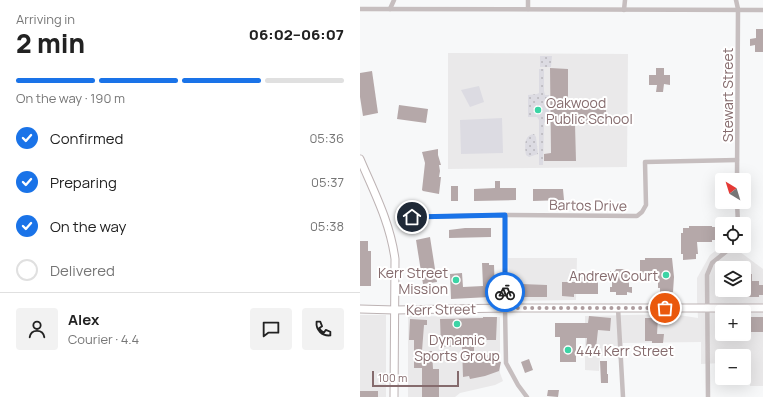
<!DOCTYPE html>
<meta charset="utf-8">
<style>
body{margin:0;font-family:Manrope,sans-serif;background:#f2f2f2;color:#222;height:100vh;display:flex;flex-direction:column;font-size:15px;white-space:nowrap}
*{box-sizing:border-box;margin:0}
p{font-size:13px;color:#767676}
.icon{flex:none;width:22px;height:22px;fill:none;stroke:currentColor;stroke-width:2;stroke-linecap:round;stroke-linejoin:round}
.map{position:relative;flex:1;overflow:hidden}
.panel{display:flex;flex-direction:column;background:#fff;width:360px}
.panel>*{flex:none}
.needle{width:26px;rotate:322deg}
.buttons{position:absolute;left:355px;top:173px;display:grid;gap:8px}
.buttons a{display:grid;place-items:center;width:36px;height:36px;border-radius:4px;background:#fff;box-shadow:0 4px 16px #0002;font-size:20px}
.scale{position:absolute;left:12px;bottom:10px;width:87px;box-sizing:border-box;padding-left:4px;border:2px solid #856b6d;border-top:0;font-size:11px;line-height:14px;white-space:nowrap;color:#856b6d;-webkit-text-stroke:3px #fff;paint-order:stroke}
.pin{position:absolute;display:grid;place-items:center;width:34px;height:34px;color:#fff;margin:-17px;border:2px solid #fff;border-radius:50%;box-shadow:0 1px 4px #0007}
.courier{position:absolute;display:grid;place-items:center;width:40px;height:40px;margin:-20px;border:3px solid #1a73e8;border-radius:50%;background:#fff;color:#222;box-shadow:0 1px 5px #0007}
.overview em{font-style:normal;font-weight:800}
.overview div{display:flex;flex-direction:column-reverse}
.overview{display:flex;align-items:center;justify-content:space-between;height:68px;padding:0 16px}
h1{font-size:26px;font-weight:800;line-height:30px}
.bar{display:grid;grid-template-columns:repeat(4,1fr);gap:6px 4px;align-content:center;height:48px;padding:0 16px}
.bar i{height:5px;border-radius:3px;background:#e0e0e0}
.bar .active{background:#1a73e8}
.bar p{grid-column:span 4}
.line{display:flex;align-items:center;gap:10px;padding:0 16px;border-top:1px solid #e0e0e0}
.line div{flex:1}
.round{display:grid;place-items:center;flex:none;width:42px;height:42px;border-radius:4px;background:#f2f2f2}
ol{padding:0 16px;list-style:none}
li{display:flex;align-items:center;gap:12px;height:44px}
li p{margin-inline-start:auto}
li .icon{padding:4px;border-radius:50%;background:#1a73e8;color:#fff;stroke-width:4}
li:last-child{color:#767676}
li i{width:22px;height:22px;border:2px solid #e0e0e0;border-radius:50%}
main{display:flex;flex:1;min-height:0}
.map>svg:first-child{display:block}
.built{fill:#eae9ea;fill-rule:evenodd}
.green{fill:url(#green-dots)}
.pitch{fill:#dcdbe2}
.building{fill:#b5a8a9}
.lines{fill:none;stroke-linecap:round;stroke-linejoin:round}
.secondary-casing{stroke:#bdb3b4;stroke-width:9}
.minor{stroke:#c6bebf;stroke-width:4.5}
.secondary{stroke:#fff;stroke-width:7}
.done{stroke:#ad9c9e;stroke-width:4;stroke-dasharray:0 7.2}
.route{stroke:#1a73e8;stroke-width:5}
.poi-dot{fill:#3cd4a5;stroke:#fff;stroke-width:1.5}
.labels{text-anchor:middle;dominant-baseline:central;stroke-width:4;stroke-linejoin:round;paint-order:stroke}
.street-label{font-size:14px;fill:#856b6d;stroke:#fff}
.poi-label{font-size:14px;fill:#856b6d;stroke:#fff;text-anchor:start}
</style>
<main>
<section class="panel">
<div class="overview"><div><h1>2 min</h1><p>Arriving in</p></div><em>06:02–06:07</em></div>
<div class="bar"><i class="active"></i><i class="active"></i><i class="active"></i><i></i><p>On the way · 190 m</p></div>
<ol>
<li><svg class="icon" aria-label="check" viewBox="0 0 24 24"><path d="M5 12l5 5 9-10"/></svg>Confirmed<p>05:36</p></li>
<li><svg class="icon" aria-label="check" viewBox="0 0 24 24"><path d="M5 12l5 5 9-10"/></svg>Preparing<p>05:37</p></li>
<li><svg class="icon" aria-label="check" viewBox="0 0 24 24"><path d="M5 12l5 5 9-10"/></svg>On the way<p>05:38</p></li>
<li><i></i>Delivered</li>
</ol>
<div class="line" style="height:72px"><a class="round"><svg class="icon" aria-label="person" viewBox="0 0 24 24"><circle cx="12" cy="8" r="4"/><path d="M4 21q1-7 8-7t8 7"/></svg></a><div><b>Alex</b><p>Courier · 4.4</p></div><a class="round"><svg class="icon" aria-label="chat" viewBox="0 0 24 24"><path d="M4 5h16v11H9l-5 4z"/></svg></a><a class="round"><svg class="icon" aria-label="phone" viewBox="0 0 24 24"><path d="M5 4h4l2 5-3 2q2 4 5 5l2-3 5 2v4C11 20 4 13 5 4z"/></svg></a></div>
</section>
<div class="map">
<svg width="403" height="397" viewBox="0 0 403 397">
<defs>
<pattern id="green-dots" width="8" height="8" patternUnits="userSpaceOnUse"><rect width="8" height="8" fill="#dcdbe2"/><path d="M2 2h.1M6 6h.1" fill="none" stroke="#b8b6bb" stroke-width="1.8" stroke-linecap="round"/></pattern>
</defs>
<rect width="100%" height="100%" fill="#f7f8f9"/>
<g class="built">
<path d="M88,53l180,1 -1,113 -179,2z"/>
<path d="M362,246h10l31,23v117h-13l1,-22 -7,-1v-7h-22v7l-21,1v-22l-78,1 -3,16 -9,-3h-11l-1,15 -14,-1v-54l87,-2 26,4 -1,-18v-22l13,-23zM362,268h22v22h-22zM362,312h22v22h-22z"/>
<path d="M148,258h69l-1,42 -66,1z"/>
<rect x="0" y="315" width="26" height="82"/>
<path d="M48,316l92,1v56l3,8 -8,4 -35,8 -5,4h-47z"/>
</g>
<g class="green">
<path d="M180,56h12l-1,11h-11z"/>
<path d="M179,69h5v22l1,4h4v21l-5,7 -1,42h-4v-45l-2,-3h-9v-22l9,-1 2,-1z"/>
<path d="M174,134l2,3 2,17 -9,3 -3,-2c-1,-7 -3,-20 8,-21z"/>
</g>
<g class="pitch">
<path d="M119,86l5,16 -14,5 -9,-17z"/>
<path d="M142,118l1,35 -42,1 -1,-34z"/>
</g>
<g class="building">
<path d="M396,29h7v23h-8v-7l-5,1v-7l6,-1z"/>
<path d="M190,68l18,1v36h38v19h-31l1,37h-32v-7l7,-1z"/>
<path d="M296,68h8v7h6v10l-6,-1 -1,8h-7l1,-7h-8v-10h7z"/>
<path d="M12,71l6,42 -15,3 -3,-19v-24z"/>
<path d="M39,105l29,4 -2,14 -29,-4z"/>
<path d="M78,149v6l3,10h-2l1,6 -1,6h2l-2,17 -16,-3 -1,-1 3,-27 -3,-11z"/>
<path d="M135,181h5v7h16v12l-42,1v-12l21,-1z"/>
<rect x="91" y="186" width="7" height="15"/>
<path d="M173,189h30l1,11 -31,1z"/>
<path d="M329,226h23v1h5v13h-5v2h-15l1,12h-2v5l-13,1v-6h-2v-21h2v-5h6z"/>
<path d="M105,228h26v9l-42,1v-8z"/>
<path d="M70,237l7,45 -14,2 -7,-44z"/>
<path d="M0,241h8v10h3v35h-11z"/>
<path d="M285,258h27l2,19 -1,15h-13v-4h-2v-13l-18,-1v-14h5z"/>
<path d="M122,263h7v2h5l1,28 2,-1v7l-7,1v-3l-39,2 -1,-25 12,-1 1,14 20,-1z"/>
<path d="M256,269h10v3h3v15h3v6l-5,-1v3h-11v-3h-6v-5h2v-10h-2v-6h5z"/>
<path d="M384,274h8v7h7v4h4v10h-4v2h-42v-12h5v5h22z"/>
<path d="M220,277h18v17h-24v3l-12,-1v-14h18z"/>
<path d="M161,284l26,1v12h-36v-12z"/>
<rect x="358" y="315" width="4" height="17"/>
<path d="M229,316l22,2 -1,13 -12,-1 -2,18h-10l1,-10h-11v24h-16v-25h-5v-14h33z"/>
<path d="M123,317h14l-1,23h-22v17l24,-4 -1,8 4,1 -2,9 -14,5 -15,3 -1,-3 -6,1 -1,-31 -21,1 -1,-28 43,-1z"/>
<rect x="384" y="317" width="19" height="15"/>
<path d="M285,318h13l-1,16h7l-1,9h-11v-2h-7z"/>
<path d="M50,319l17,1v5h-3l-2,26h10l1,18h6v28h-17v-29h-8v-28h-5z"/>
<path d="M169,359l4,11 -8,3 -4,-11z"/>
<path d="M240,361h7v13h1v9h-7z"/>
<path d="M188,390h11l-1,7 -11,-1z"/>
<rect x="0" y="391" width="18" height="6"/>
</g>
<g class="lines">
<defs>
<g id="secondary">
<path d="M0,159c14,33 30,63 35,100l-1,138"/>
<path d="M0,309l35,1 110,-2h258"/>
</g>
</defs>
<use href="#secondary" class="secondary-casing"/>
<g class="minor">
<path d="M168,0v9"/>
<path d="M376,0l2,9 -1,171"/>
<path d="M0,9l403,1"/>
<path d="M30,9l4,-9"/>
<path d="M264,10l1,-10"/>
<path d="M377,202l1,22"/>
<path d="M145,215v93l1,55 12,22 9,12"/>
<path d="M52,217l93,-2 132,1 5,-4 4,-7 -1,-43 92,-2"/>
<path d="M258,308l5,89"/>
<path d="M348,397l-1,-122 5,-12 21,-17"/>
</g>
<use href="#secondary" class="secondary"/>
</g>
<g class="lines">
<path class="done" d="M145,292v16h160"/>
<path class="route" d="M52,217l93,-2v77"/>
</g>
<g class="poi-dot">
<circle cx="178" cy="110" r="4"/>
<circle cx="306" cy="275" r="4"/>
<circle cx="96" cy="280" r="4"/>
<circle cx="97" cy="324" r="4"/>
<circle cx="208" cy="350" r="4"/>
</g>
<g class="labels">
<g class="street-label">
<text transform="translate(367 95) rotate(-90)">Stewart Street</text>
<text transform="translate(228 205) rotate(1)">Bartos Drive</text>
<text transform="translate(81 309) rotate(-1)">Kerr Street</text>
</g>
<g class="poi-label">
<text x="186" y="102">Oakwood<tspan x="186" dy="16">Public School</tspan></text>
<text x="88" y="272" text-anchor="end">Kerr Street<tspan x="88" dy="16">Mission</tspan></text>
<text x="298" y="275" text-anchor="end">Andrew Court</text>
<text x="97" y="339" text-anchor="middle">Dynamic<tspan x="97" dy="16">Sports Group</tspan></text>
<text x="216" y="350">444 Kerr Street</text>
</g>
</g>
</svg>
<div class="buttons">
<a><svg class="needle" viewBox="-14 -14 28 28"><path d="M0-13l5 13h-10z" fill="#e53935"/><path d="M0 13l5-13h-10z" fill="#767676"/></svg></a>
<a><svg class="icon" aria-label="locate" viewBox="0 0 24 24"><circle cx="12" cy="12" r="6"/><path d="M12 2v4M12 18v4M2 12h4M18 12h4"/></svg></a>
<a><svg class="icon" aria-label="layers" viewBox="0 0 24 24"><path d="M12 4l9 5-9 5-9-5zM3 14l9 5 9-5"/></svg></a>
<a>+</a>
<a>−</a>
</div>
<div class="scale">100 m</div>
<div class="pin" style="left:305px;top:308px;background:#ea580c"><svg class="icon" aria-label="bag" viewBox="0 0 24 24"><path d="M5 8h14l-1 12H6zM9 8a3 3 0 0 1 6 0"/></svg></div>
<div class="pin" style="left:52px;top:217px;background:#1f2937"><svg class="icon" aria-label="home" viewBox="0 0 24 24"><path d="M3 11l9-7 9 7M6 9v11h12V9"/></svg></div>
<div class="courier" style="left:145px;top:292px"><svg class="icon" aria-label="bike" viewBox="0 0 24 24"><circle cx="6" cy="16" r="4"/><circle cx="18" cy="16" r="4"/><path d="M6 16l4-8h5l3 8M10 8l3 8H6M13 5h3"/></svg></div>
</div>
</main>
